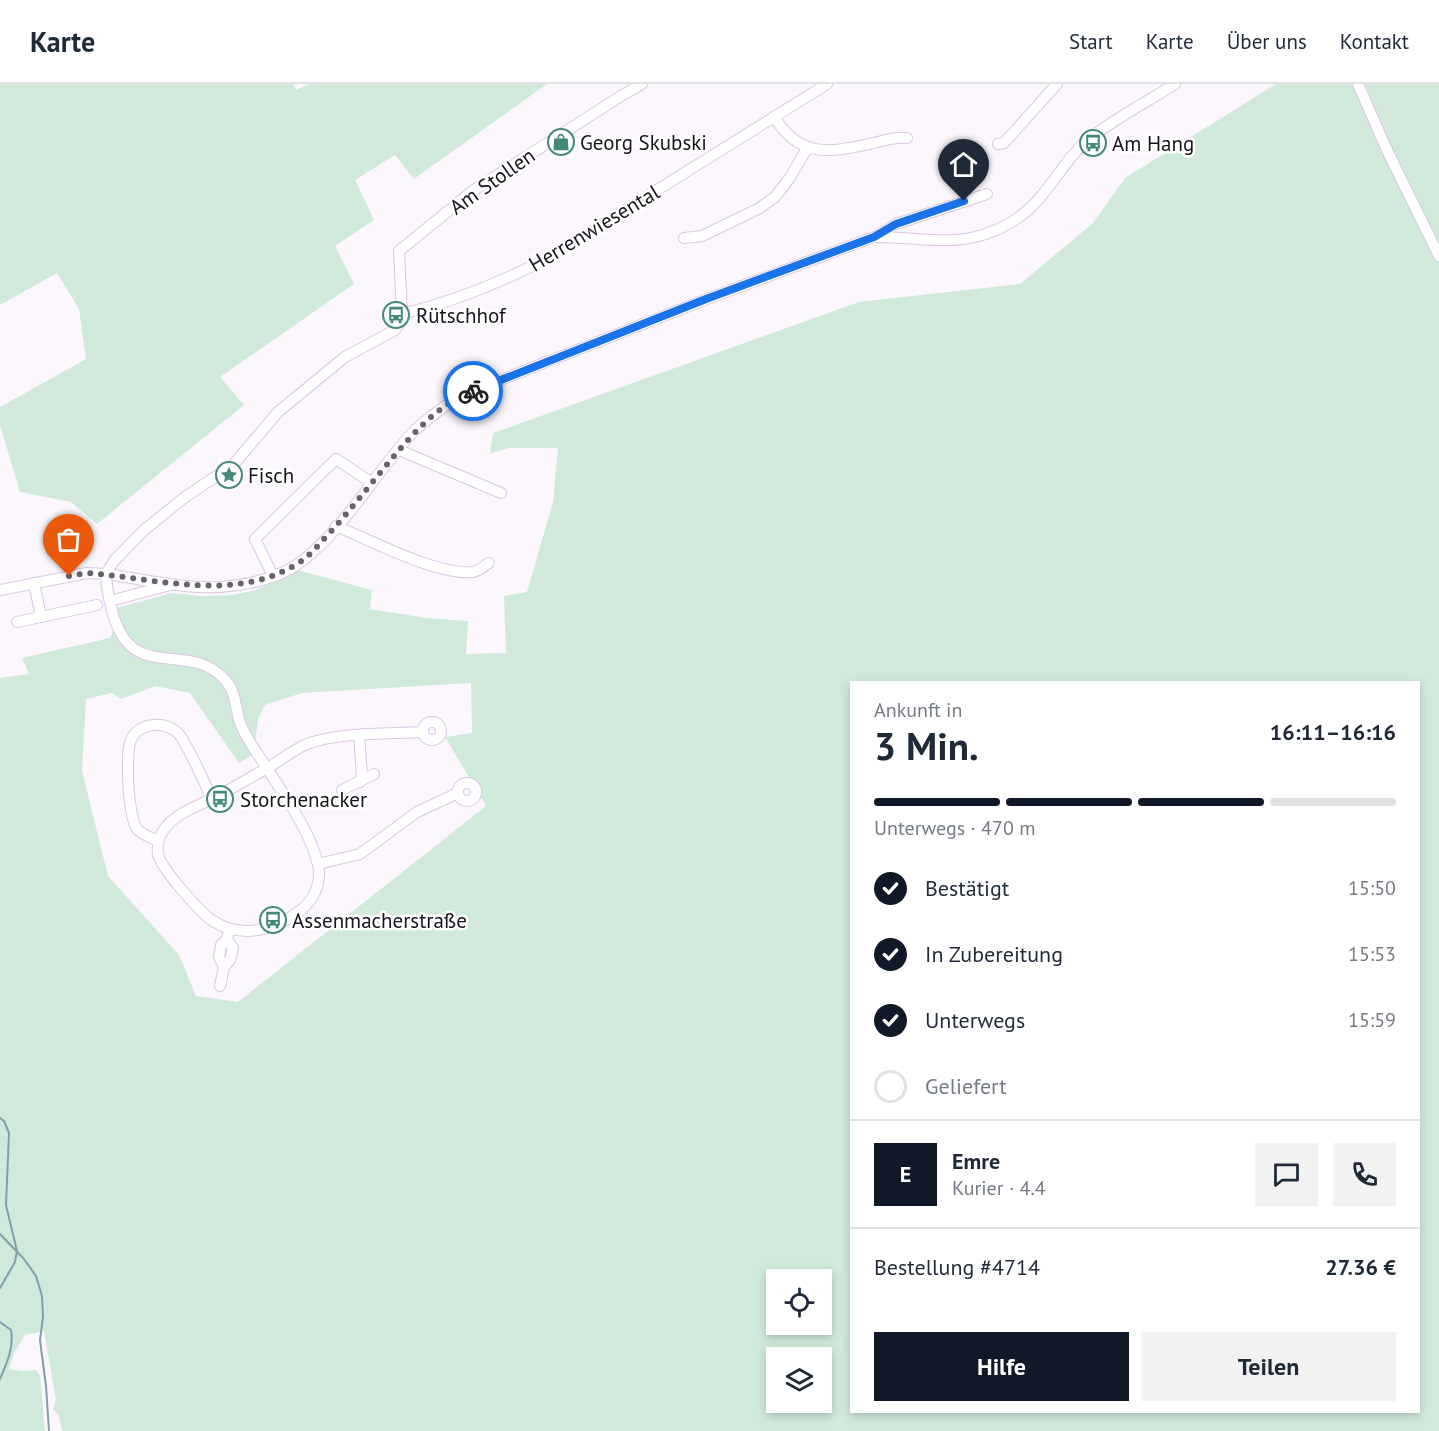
<!DOCTYPE html>
<html lang="de">
<meta charset="utf-8">
<style>
body{margin:0;font-family:"PT Sans",sans-serif;background:#f2f2f3;color:#1f2937;height:100vh;display:flex;flex-direction:column;font-size:22px;white-space:nowrap}
*{box-sizing:border-box;margin:0}
p{font-size:20px;color:#747a83}
.icon{flex:none;width:33px;height:33px;fill:none;stroke:currentColor;stroke-width:2;stroke-linecap:round;stroke-linejoin:round}
.map{position:relative;flex:1;overflow:hidden}
.details{position:absolute;left:850px;top:597px;width:570px;height:732px;display:flex;flex-direction:column;background:#fff;border-radius:0px;box-shadow:0 3px 9px #0003}
.details>*{flex:none}
.controls{position:absolute;left:766px;top:1185px;display:grid;gap:12px}
.controls a{display:grid;place-items:center;width:66px;height:66px;border-radius:0px;background:#fff;box-shadow:0 3px 9px #0003;font-size:30px}
.pin{position:absolute;display:grid;place-items:center;width:51px;height:51px;color:#fff;margin:-62px -26px;border-radius:50% 50% 50% 0;rotate:-45deg;box-shadow:0 0 6px #0007}
.pin .icon{rotate:45deg}
.courier{position:absolute;display:grid;place-items:center;width:60px;height:60px;margin:-30px;border:4px solid #1a73e8;border-radius:50%;background:#fff;color:#222;box-shadow:0 2px 8px #0007}
.overview em{font-style:normal;font-weight:600}
.overview div{display:flex;flex-direction:column-reverse}
.overview{display:flex;align-items:center;justify-content:space-between;height:102px;padding:0 24px}
h1{font-size:39px;font-weight:600;line-height:45px}
.bar{display:grid;grid-template-columns:repeat(4,1fr);gap:9px 6px;align-content:center;height:72px;padding:0 24px}
.bar i{height:8px;border-radius:4px;background:#e0e1e3}
.bar .current{background:#111827}
.bar p{grid-column:span 4}
.line{display:flex;align-items:center;gap:15px;padding:0 24px;border-top:2px solid #e0e1e3}
.line div{flex:1}
.round{display:grid;place-items:center;flex:none;width:63px;height:63px;border-radius:0px;background:#f2f2f3}
ol{padding:0 24px;list-style:none}
li{display:flex;align-items:center;gap:18px;height:66px}
li p{margin-inline-start:auto}
li .icon{padding:6px;border-radius:50%;background:#111827;color:#fff;stroke-width:4}
li:last-child{color:#747a83}
li i{width:33px;height:33px;border:3px solid #e0e1e3;border-radius:50%}
.action{display:flex;gap:12px;margin-top:auto;padding:12px 24px}
.action a{flex:1;height:69px;border-radius:0px;background:#111827;color:#fff;font-size:24px;font-weight:600;line-height:69px;text-align:center}
.action a+a{background:#f2f2f3;color:#1f2937}
header{display:flex;align-items:center;gap:36px;box-sizing:border-box;height:84px;padding:0 30px;background:#fff;border-bottom:2px solid #e0e1e3}
header strong{font-size:28px}
nav{display:flex;gap:33px;margin-inline-start:auto;font-size:21px}
.map>svg:first-child{display:block}
.green{fill:#d1e9da;fill-rule:evenodd}
.lines{fill:none;stroke-linecap:round;stroke-linejoin:round}
.stream{stroke:#849dad;stroke-width:2}
.minor-casing{stroke:#dbc6e3;stroke-width:12}
.minor{stroke:#fff;stroke-width:10}
.done{stroke:#68626b;stroke-width:6;stroke-dasharray:0 10.8}
.route{stroke:#1a73e8;stroke-width:8}
.labels{text-anchor:middle;dominant-baseline:central;stroke-width:5;stroke-linejoin:round;paint-order:stroke}
.poi-label{font-size:21px;fill:#19121c;stroke:#fff;text-anchor:start}
.street-label{font-size:21px;fill:#19121c;stroke:#fff}
</style>
<header>
<strong>Karte</strong>
<nav><a>Start</a><a>Karte</a><a>Über uns</a><a>Kontakt</a></nav>
</header>
<div class="map">
<svg width="1439" height="1347" viewBox="0 0 1439 1347">
<rect width="100%" height="100%" fill="#fbf7fd"/>
<g class="green">
<path d="M0,0h293l3,6 13,-6h238l-133,95 -19,-24 -40,25 19,40 -39,26 19,38 -134,93 24,28 -147,119 -26,-22 -51,-10 -20,-67v-18l86,-48 -7,-50 -22,-36 -57,32z"/>
<path d="M1276,0h163v1347h-1377l-3,-15 -6,-7 3,-9 -12,-69 -19,4 -11,18 -5,16 13,2 14,-1 4,6 5,55h-45v-753l29,-4 -7,-16 88,-20 9,-19 -3,-11 56,-15 30,3 30,-1 24,-5 41,-20 75,20 -2,19 57,9 41,3 -2,33 40,-1 -2,-57 23,-4 26,-90 5,-54h-50l-18,6 3,-21 366,-131 161,-18 73,-61 32,-45zM852,598h567v730h-567zM471,599l1,50 -27,4 41,69 -248,196 -42,-6 -17,-41 -71,-79 -26,-105 4,-72 26,-6 9,6 34,-13 35,7 49,70 15,-9 4,-35 7,-14 37,-12zM777,1196h45v44h-45zM777,1274h45v44h-45z"/>
</g>
<g class="lines">
<g class="stream">
<path d="M0,1034l4,3 5,12 -3,72 11,46 -2,11 -15,26"/>
<path d="M0,1150l24,25 12,17 6,20 1,21 -3,23 6,46 3,45"/>
<path d="M0,1238l11,8c3,18 -4,33 -11,49"/>
</g>
<defs>
<g id="minor">
<path d="M1358,0l28,64 53,108"/>
<path d="M774,33c27,43 58,35 100,26 11,-3 21,-6 33,-5"/>
<path d="M998,60l6,-1 53,-59"/>
<path d="M875,153l21,-13 91,-30"/>
<path d="M684,154l18,-2 56,-27 17,-12 14,-18 19,-32"/>
<path d="M402,230c51,-12 100,-32 146,-56l279,-174"/>
<path d="M399,366l102,43"/>
<path d="M336,442c34,14 102,50 137,46 6,-1 11,-6 16,-9"/>
<path d="M273,492l-18,-37 81,-80 36,24"/>
<path d="M34,499l7,34"/>
<path d="M0,506l87,-17 19,1 8,-13 29,-30 42,-34 48,-32 45,-53 67,-55 50,-27 5,-8 2,-8 -3,-63 75,-61 147,-94 21,-12"/>
<path d="M110,517l60,-16"/>
<path d="M17,538l80,-17"/>
<circle cx="432" cy="647" r="9"/>
<path d="M423,648c-35,2 -84,0 -116,12 -14,6 -27,17 -40,24 -15,9 -30,17 -45,26 -20,11 -46,17 -59,37 -4,6 -6,15 -5,22 1,14 40,56 52,66 6,4 13,8 21,10 25,6 49,-3 70,-19 13,-10 21,-28 17,-45 -7,-34 -37,-74 -55,-103 -8,-12 -17,-24 -22,-37 -6,-14 -4,-32 -15,-44 -38,-44 -94,6 -114,-70 -3,-12 -6,-24 -6,-37 36,5 78,15 114,13 27,-2 61,-9 82,-26 45,-35 73,-88 111,-129 14,-14 31,-25 47,-36l247,-97 167,-62c34,-1 67,8 101,0 26,-6 51,-21 68,-43 16,-19 27,-40 47,-56 26,-20 57,-36 85,-54"/>
<path d="M359,652l3,38 -2,8"/>
<circle cx="467" cy="708" r="9"/>
<path d="M342,706l32,-16"/>
<path d="M158,757c-6,-3 -15,-6 -20,-11 -10,-9 -13,-78 -7,-90 3,-9 13,-14 22,-15 9,-1 18,2 25,8 9,10 27,51 34,66"/>
<path d="M318,780l42,-10 57,-42 41,-19"/>
<path d="M224,883l-5,-10 2,-12 6,-6 1,-4"/>
<path d="M220,902l4,-19 6,-7 3,-12 -6,-9"/>
</g>
</defs>
<use href="#minor" class="minor-casing"/>
<use href="#minor" class="minor"/>
</g>
<g class="lines">
<path class="done" d="M69,492l18,-3c70,5 149,31 213,-11 8,-5 16,-14 23,-22 22,-23 41,-48 62,-73 25,-30 50,-61 88,-76"/>
<path class="route" d="M473,307l233,-92 168,-62 22,-13 68,-23"/>
</g>
<defs>
<symbol id="shop-ring" viewBox="-11 -11 22 22"><circle r="9.5" fill="#fff" stroke="#45897c" stroke-width="1.5"/><path d="M-5-2.5h2.3a2.7 3.5 0 0 1 5.4 0H5L5.5 6h-11ZM-1.5-2.5h3a1.5 2.3 0 0 0-3 0Z" fill="#45897c"/></symbol>
<symbol id="bus-ring" viewBox="-11 -11 22 22"><circle r="9.5" fill="#fff" stroke="#45897c" stroke-width="1.5"/><path d="M-5-6H5V4H4V6H2V4H-2V6H-4V4H-5ZM-3.5-4V0h7V-4ZM-3.5 1.2v1.5H-2V1.2ZM2 1.2v1.5H3.5V1.2Z" fill="#45897c"/></symbol>
<symbol id="sight-ring" viewBox="-11 -11 22 22"><circle r="9.5" fill="#fff" stroke="#45897c" stroke-width="1.5"/><path d="M0-6L1.8-2.2L6-1.7L2.9 1.2L3.7 5.4L0 3.3L-3.7 5.4L-2.9 1.2L-6-1.7L-1.8-2.2Z" fill="#45897c"/></symbol>
</defs>
<g fill-rule="evenodd">
<use href="#shop-ring" x="546" y="43" width="30" height="30"/>
<use href="#bus-ring" x="1078" y="44" width="30" height="30"/>
<use href="#bus-ring" x="381" y="216" width="30" height="30"/>
<use href="#sight-ring" x="214" y="376" width="30" height="30"/>
<use href="#bus-ring" x="205" y="700" width="30" height="30"/>
<use href="#bus-ring" x="258" y="821" width="30" height="30"/>
</g>
<g class="labels">
<g class="poi-label">
<text x="580" y="58">Georg Skubski</text>
<text x="1112" y="59">Am Hang</text>
<text x="416" y="231">Rütschhof</text>
<text x="248" y="391">Fisch</text>
<text x="240" y="715">Storchenacker</text>
<text x="292" y="836">Assenmacherstraße</text>
</g>
<g class="street-label">
<text transform="translate(492 97) rotate(-35)">Am Stollen</text>
<text transform="translate(594 144) rotate(-31)">Herrenwiesental</text>
</g>
</g>
</svg>
<div class="controls">
<a><svg class="icon" aria-label="locate" viewBox="0 0 24 24"><circle cx="12" cy="12" r="6"/><path d="M12 2v4M12 18v4M2 12h4M18 12h4"/></svg></a>
<a><svg class="icon" aria-label="layers" viewBox="0 0 24 24"><path d="M12 4l9 5-9 5-9-5zM3 14l9 5 9-5"/></svg></a>
</div>
<div class="pin" style="left:69px;top:492px;background:#ea580c"><svg class="icon" aria-label="bag" viewBox="0 0 24 24"><path d="M5 8h14l-1 12H6zM9 8a3 3 0 0 1 6 0"/></svg></div>
<div class="pin" style="left:964px;top:117px;background:#1f2937"><svg class="icon" aria-label="home" viewBox="0 0 24 24"><path d="M3 11l9-7 9 7M6 9v11h12V9"/></svg></div>
<div class="courier" style="left:473px;top:307px"><svg class="icon" aria-label="bike" viewBox="0 0 24 24"><circle cx="6" cy="16" r="4"/><circle cx="18" cy="16" r="4"/><path d="M6 16l4-8h5l3 8M10 8l3 8H6M13 5h3"/></svg></div>
<section class="details">
<div class="overview"><div><h1>3 Min.</h1><p>Ankunft in</p></div><em>16:11–16:16</em></div>
<div class="bar"><i class="current"></i><i class="current"></i><i class="current"></i><i></i><p>Unterwegs · 470 m</p></div>
<ol>
<li><svg class="icon" aria-label="check" viewBox="0 0 24 24"><path d="M5 12l5 5 9-10"/></svg>Bestätigt<p>15:50</p></li>
<li><svg class="icon" aria-label="check" viewBox="0 0 24 24"><path d="M5 12l5 5 9-10"/></svg>In Zubereitung<p>15:53</p></li>
<li><svg class="icon" aria-label="check" viewBox="0 0 24 24"><path d="M5 12l5 5 9-10"/></svg>Unterwegs<p>15:59</p></li>
<li><i></i>Geliefert</li>
</ol>
<div class="line" style="height:108px"><b class="round" style="background:#111827;color:#fff">E</b><div><b>Emre</b><p>Kurier · 4.4</p></div><a class="round"><svg class="icon" aria-label="chat" viewBox="0 0 24 24"><path d="M4 5h16v11H9l-5 4z"/></svg></a><a class="round"><svg class="icon" aria-label="phone" viewBox="0 0 24 24"><path d="M5 4h4l2 5-3 2q2 4 5 5l2-3 5 2v4C11 20 4 13 5 4z"/></svg></a></div>
<div class="line" style="height:78px"><div>Bestellung #4714</div><b>27.36 €</b></div>
<div class="action"><a>Hilfe</a><a>Teilen</a></div>
</section>
</div>
